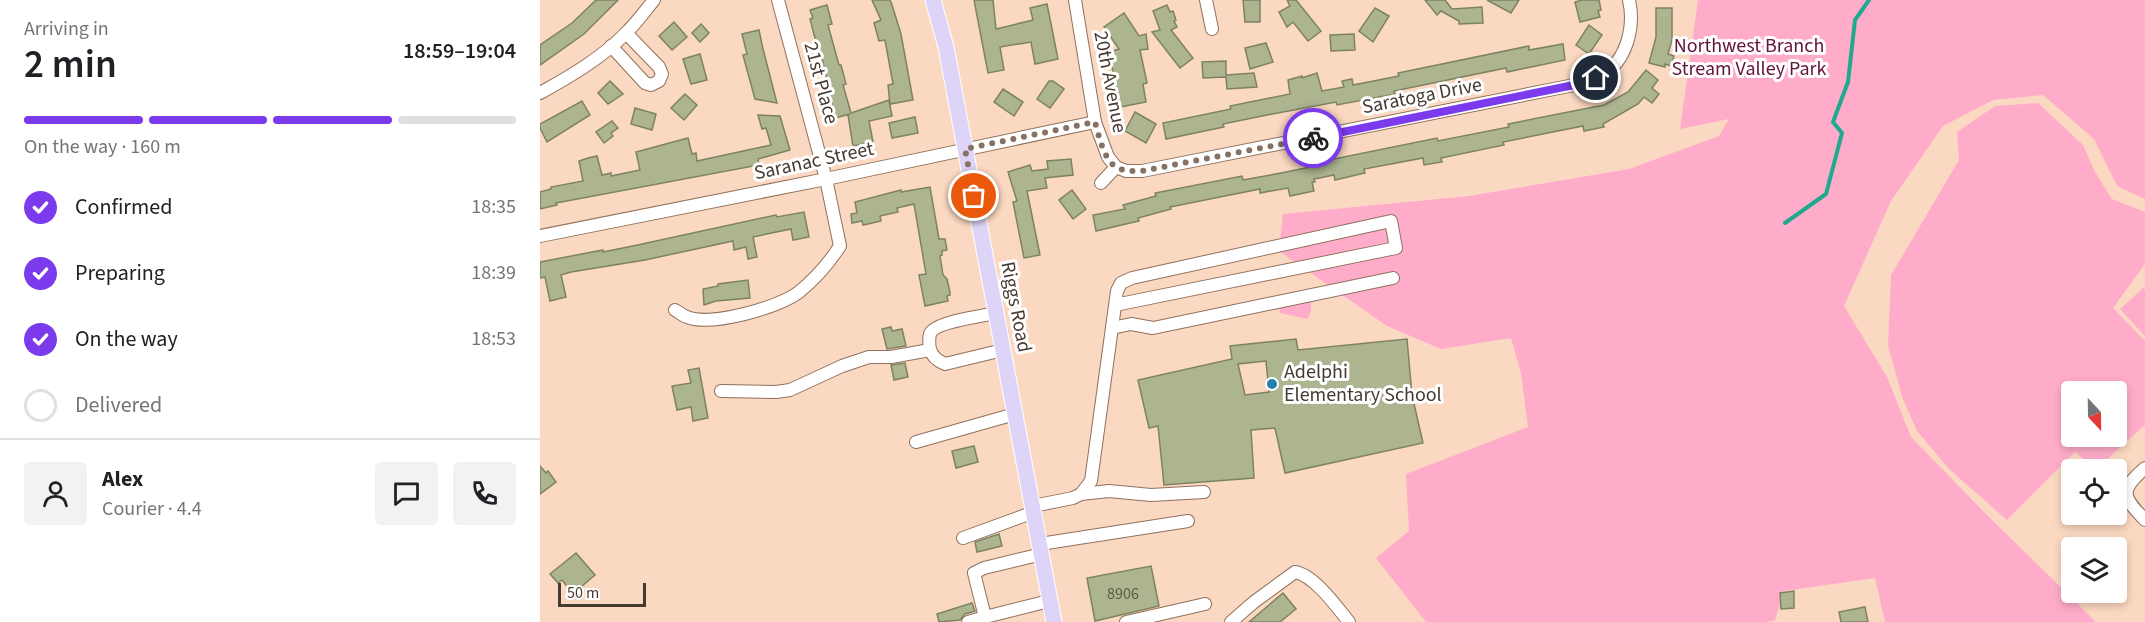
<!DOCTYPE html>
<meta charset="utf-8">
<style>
body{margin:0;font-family:"Source Sans 3",sans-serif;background:#f2f2f2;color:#202124;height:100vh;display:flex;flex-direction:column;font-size:22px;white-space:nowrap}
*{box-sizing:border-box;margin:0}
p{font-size:20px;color:#757577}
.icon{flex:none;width:33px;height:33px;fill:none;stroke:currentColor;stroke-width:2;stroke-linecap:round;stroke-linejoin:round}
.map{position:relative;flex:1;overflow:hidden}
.panel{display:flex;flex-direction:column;background:#fff;width:540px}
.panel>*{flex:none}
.needle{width:39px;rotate:158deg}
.controls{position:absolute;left:1521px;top:381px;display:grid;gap:12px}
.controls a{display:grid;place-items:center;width:66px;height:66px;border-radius:6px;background:#fff;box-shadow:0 3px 9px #0003;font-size:30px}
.scale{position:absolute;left:18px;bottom:15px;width:88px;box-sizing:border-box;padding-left:6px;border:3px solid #473a30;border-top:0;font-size:16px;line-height:21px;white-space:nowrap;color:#473a30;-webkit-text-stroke:4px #fff;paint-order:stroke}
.pin{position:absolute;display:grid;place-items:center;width:51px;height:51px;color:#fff;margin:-26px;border:3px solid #fff;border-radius:50%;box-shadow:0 2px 6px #0007}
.courier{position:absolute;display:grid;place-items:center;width:60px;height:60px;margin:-30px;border:4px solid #7c3aed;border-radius:50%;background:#fff;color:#222;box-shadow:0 2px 8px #0007}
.summary em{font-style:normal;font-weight:600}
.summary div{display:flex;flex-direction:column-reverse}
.summary{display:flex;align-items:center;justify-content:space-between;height:102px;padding:0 24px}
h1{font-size:39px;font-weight:600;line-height:45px}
.bar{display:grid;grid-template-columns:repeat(4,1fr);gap:9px 6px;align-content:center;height:72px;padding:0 24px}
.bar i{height:8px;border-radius:4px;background:#e0e0e0}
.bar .selected{background:#7c3aed}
.bar p{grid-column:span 4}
.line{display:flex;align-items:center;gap:15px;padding:0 24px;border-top:2px solid #e0e0e0}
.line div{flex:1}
.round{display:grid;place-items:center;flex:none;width:63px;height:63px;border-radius:6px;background:#f2f2f2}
ol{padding:0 24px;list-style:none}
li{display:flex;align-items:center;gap:18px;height:66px}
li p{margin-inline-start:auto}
li .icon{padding:6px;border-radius:50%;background:#7c3aed;color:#fff;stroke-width:4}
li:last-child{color:#757577}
li i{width:33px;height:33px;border:3px solid #e0e0e0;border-radius:50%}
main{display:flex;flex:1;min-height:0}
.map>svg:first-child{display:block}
.green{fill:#ffacca;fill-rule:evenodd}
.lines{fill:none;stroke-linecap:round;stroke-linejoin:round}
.stream{stroke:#20a98f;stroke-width:4}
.building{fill:#adb490;stroke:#7d8360;stroke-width:1.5;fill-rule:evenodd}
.minor-casing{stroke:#90715c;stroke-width:14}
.major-casing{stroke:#fff;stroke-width:17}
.minor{stroke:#fff;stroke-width:12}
.major{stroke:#ddd4f7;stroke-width:15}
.done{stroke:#867163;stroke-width:6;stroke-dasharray:0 10.8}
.route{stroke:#7c3aed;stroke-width:8}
.poi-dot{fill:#257fad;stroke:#fff;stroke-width:2}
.labels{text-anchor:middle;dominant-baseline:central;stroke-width:6;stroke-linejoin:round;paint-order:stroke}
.number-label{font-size:16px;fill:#605848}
.park-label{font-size:20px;fill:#63133a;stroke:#fff}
.street-label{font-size:20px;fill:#473a30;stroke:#fff}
.poi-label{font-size:20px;fill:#473a30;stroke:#fff;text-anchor:start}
</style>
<main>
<section class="panel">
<div class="summary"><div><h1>2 min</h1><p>Arriving in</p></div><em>18:59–19:04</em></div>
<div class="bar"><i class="selected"></i><i class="selected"></i><i class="selected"></i><i></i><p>On the way · 160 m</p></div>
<ol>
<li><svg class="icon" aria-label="check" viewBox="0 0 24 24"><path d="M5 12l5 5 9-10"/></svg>Confirmed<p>18:35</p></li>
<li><svg class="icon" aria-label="check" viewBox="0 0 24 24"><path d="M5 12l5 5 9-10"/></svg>Preparing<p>18:39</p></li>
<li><svg class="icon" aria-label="check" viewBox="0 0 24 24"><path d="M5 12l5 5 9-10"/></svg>On the way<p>18:53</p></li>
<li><i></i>Delivered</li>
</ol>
<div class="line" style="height:108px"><a class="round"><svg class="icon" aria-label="person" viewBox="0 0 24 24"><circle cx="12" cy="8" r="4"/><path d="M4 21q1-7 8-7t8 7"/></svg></a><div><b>Alex</b><p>Courier · 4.4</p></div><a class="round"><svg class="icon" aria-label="chat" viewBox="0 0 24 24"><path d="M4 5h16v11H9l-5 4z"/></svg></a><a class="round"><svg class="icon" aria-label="phone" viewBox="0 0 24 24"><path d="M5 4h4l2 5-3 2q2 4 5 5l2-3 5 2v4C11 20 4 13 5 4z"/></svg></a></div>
</section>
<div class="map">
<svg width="1605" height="622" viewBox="0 0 1605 622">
<rect width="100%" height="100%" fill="#fbd8c1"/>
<g class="green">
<path d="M1158,0h447v199l-28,-13 -23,-47 -51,-44 -50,5 -50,26 -52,75 -47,105 43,71 24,60 74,76 111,109h-211l-10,-44 -91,13 -9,29 -9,2h-340l-50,-64 33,-27 -3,-57 122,-47 -7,-54 -10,-35 -70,11 -54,-23 -108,-75 4,-37 186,-18 160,-27 90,-33 10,-17 -49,10z"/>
<path d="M1498,103l45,42 12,27 17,27 33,13v52l-32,44 32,33v84l-49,44 -21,-17 -68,68 -58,-51 -32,-38 -15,-34 -14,-52 3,-70 68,-115 -2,-28 38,-26zM1532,392h44v44h-44z"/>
<path d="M1603,288l2,2v46l-25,-27z"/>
<path d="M771,300v11l-4,8 -27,-6 -1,-10z"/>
</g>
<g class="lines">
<path class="stream" d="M1245,223l41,-29 16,-61 -9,-11 15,-40 7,-62 14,-20"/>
</g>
<g class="building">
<path d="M56,0h22l-34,34 -44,31v-20l32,-22z"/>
<path d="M332,0h18l2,5 9,29 12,66 -23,4 -2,-19 5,-1 -8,-44 -6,1 -5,-18 7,-3z"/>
<path d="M434,0h19l3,29 37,-9 -3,-12 17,-4 11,55 -23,5 -4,-22 -31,5 4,23 -16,3z"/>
<path d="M703,0h17v22h-15z"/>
<path d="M747,0h9l25,31 -13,10 -15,-19 -6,5 -8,-15 11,-6z"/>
<path d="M885,0h20l7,9 30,-2 1,16 -24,1v-3l-18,-10 -4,4z"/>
<path d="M947,0h32l-8,13z"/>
<path d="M1042,0h17l2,10 -3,1 2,6 -20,5 -5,-20z"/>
<path d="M287,5l5,19 -4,1 11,40h2l5,19 -3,1 8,28 38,-13 3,16 -23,5 4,21 -20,4 -5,-31 2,-1 -15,4 -13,-60h-2l-10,-39 3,-1 -3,-8z"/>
<path d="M627,5l3,7 3,-1 3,9 -2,1 3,6 -6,3 22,28 -13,10 -28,-36 8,-2 -7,-19z"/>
<path d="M835,8l14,8 -16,26 -14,-11z"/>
<path d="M1116,8h16v32l-4,14 6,2 -3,10 -6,-2v3l-16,-4 7,-26z"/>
<path d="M584,13l15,23 7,-2 2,15 -8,1 7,33 -4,1 3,18 -26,5 -11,-55 10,-3 -15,-22z"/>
<path d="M134,22l13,15 -15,13 -13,-14z"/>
<path d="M161,24l8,9 -9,9 -8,-9z"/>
<path d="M1049,25l13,10 -13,19 -13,-9z"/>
<path d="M219,30l4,19 14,54 -22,-4 -12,-44 4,-1 -5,-20z"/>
<path d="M814,34l1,16 -24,1 -1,-16z"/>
<path d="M726,43l7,19 -23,7 -5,-21z"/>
<path d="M1023,44l2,16 -58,12 -1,-4 -112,23 1,3 -58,11 -1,-3 -69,13 -44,9 1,3 -58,12 -3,-16 68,-14 -1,-3 60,-12 -2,-14 14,-4v2l15,-5 5,18 22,-4 -2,-6 10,-2 1,6 46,-9 -1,-3 131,-27v4z"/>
<path d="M160,54l7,26 -16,4 -8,-25z"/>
<path d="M686,61v14l28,-2 3,14 -30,2 -1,-12 -23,1 -1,-16z"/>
<path d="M1106,70l12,10 -6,8 7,6 -7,9 -8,-6 -6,7 -35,20 1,3 -20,4 -1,-5 -80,16 1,3 -63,13 1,4 -18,3 -1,-7 -59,11 1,4 -30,7 -1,-5 -20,4 1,3h-3l2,9 -24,5 -2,-8 -28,5v-4l-90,18 1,2 -33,9 1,3 -43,10 -3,-16 32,-6 -2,-4 33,-9 -1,-3 87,-17 1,4 38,-7 39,-8 -1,-3 118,-24 1,3 71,-14 -1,-3 96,-19 24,-13z"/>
<path d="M70,81l13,13 -15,10 -10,-11z"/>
<path d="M509,81h4l11,8 -14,19 -13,-9z"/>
<path d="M463,89l20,13 -9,14 -20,-14z"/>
<path d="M145,94l12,11 -13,15 -13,-12z"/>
<path d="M42,101l8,14 -43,27 -7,-14v-4z"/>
<path d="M95,108l21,6 -4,16 -21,-6z"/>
<path d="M595,112l21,12 -10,19 -21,-12z"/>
<path d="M218,115l22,1 10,34 -32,9 1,6 -203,38 1,2 -17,4v-17l11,-3v-2l32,-6 -4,-20 9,-3 9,-2 5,19 9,-2v3l29,-6 -4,-18 52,-14 4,16 4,-1 1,8 74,-16 -5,-17 -4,1z"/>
<path d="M375,117l3,16 -26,5 -3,-15z"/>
<path d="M72,121l6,7 -7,5 2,3 -9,7 -8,-11z"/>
<path d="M531,159l2,16 -28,3 2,10 -20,3 13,64 -16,3 -11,-56 4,-1 -9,-29 22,-7 2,6 16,-2 -1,-8z"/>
<path d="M390,187l9,52h6l2,11 -5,1v4l-2,1 3,19 4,4 3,13v3l-3,1 1,5 -23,5 -6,-31 7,-1 -12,-70 -17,4 1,4 -18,4 1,5 -18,4 -1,-4 -10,2 -1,-9 6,-1 -2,-11 46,-12v2z"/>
<path d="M532,190l14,19 -13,10 -14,-19z"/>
<path d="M264,212l5,25 -16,3 -2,-11 -38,8 4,20 -9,2 -2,-12 -12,3 -1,-9 -88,19 -74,12 -10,3 5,22 -16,4 -5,-24 -5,1v-16l63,-12v2l30,-6 143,-31 1,2z"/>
<path d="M208,280l2,18 -34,3 -12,4 -1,-16 15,-3v-2z"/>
<path d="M351,327l1,4 10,-2 4,17 -19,3 -5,-20z"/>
<path d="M756,339l2,11 109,-11 5,56 11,48 -138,30 -10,-45 -24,2 3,48 -90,7 -6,-59 -9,2 -11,-48 94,-21 -2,-13zM726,361l3,31 -24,3 -7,-31z"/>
<path d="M365,363l3,14 -14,3 -3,-15z"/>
<path d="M159,368l9,50 -15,3 -2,-14 -14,3 -5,-24 19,-3 -3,-13z"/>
<path d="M434,446l4,16 -22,6 -4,-17z"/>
<path d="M0,466l6,7 2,-2 8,11 -16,12z"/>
<path d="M459,534l3,12 -25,6 -2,-10z"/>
<path d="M36,553l19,22 -22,19 -11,-14 -4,3 -8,-9z"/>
<path d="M611,566l8,40 -64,15 -8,-43z"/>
<path d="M1254,591v17l-13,1 -1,-16z"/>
<path d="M743,593l13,16 -16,13h-31z"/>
<path d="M432,603l3,8 -10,3 -5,6 -21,2 -2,-8z"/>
<path d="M1325,607l3,15h-27l-2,-10z"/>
</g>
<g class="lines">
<defs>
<g id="minor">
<path d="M535,0l20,122 13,35 8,10"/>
<path d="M666,0l6,29"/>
<path d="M71,46l34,37 6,2 8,-4 3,-7 -3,-7 -33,-34"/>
<path d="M0,93c31,-17 63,-36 87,-61 10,-10 18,-21 27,-32"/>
<path d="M561,183l15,-16 10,4h16l437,-87c7,-3 16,-4 22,-8 26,-15 34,-49 28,-76"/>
<path d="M0,236l286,-57 269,-57"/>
<path d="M135,310c4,2 8,6 12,7 24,10 93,-10 112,-25 16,-13 30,-29 41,-46l-14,-67 -48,-179"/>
<path d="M456,313c-13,3 -62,9 -66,21 -1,3 -1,12 0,15 2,8 8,12 15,15l58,-14"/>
<path d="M572,328l19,-4 22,4 240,-50"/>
<path d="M181,391l55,1 14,-2 52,-24 27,-9h22l39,-7"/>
<path d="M376,442l99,-28"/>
<path d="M1605,468c-26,23 -23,28 0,52"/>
<path d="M541,494l28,-3 42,4 53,-3"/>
<path d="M493,506l40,-8 8,-4 10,-13 26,-190 4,-8 11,-5 259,-57 5,27 -281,57"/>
<path d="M423,538l71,-26"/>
<path d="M500,544l148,-23"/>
<path d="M502,554l-58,14 -10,5 11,44 64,-16"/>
<path d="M428,622l17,-5"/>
<path d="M586,622l79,-18"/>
<path d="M691,622l23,-20 41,-30c19,3 42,35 54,50"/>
</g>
<path id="major" d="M393,0l13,47 108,575"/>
</defs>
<use href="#minor" class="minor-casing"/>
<use href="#major" class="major-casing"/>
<use href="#minor" class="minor"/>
<use href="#major" class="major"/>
</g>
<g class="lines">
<path class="done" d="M434,196l-9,-47 130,-27c4,14 9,40 23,46 8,4 16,3 24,3l171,-33"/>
<path class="route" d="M773,138l266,-54 17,-6"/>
</g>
<circle class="poi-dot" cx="732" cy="384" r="6"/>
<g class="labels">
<g class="number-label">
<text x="583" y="594">8906</text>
</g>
<g class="park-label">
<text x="1209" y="46">Northwest Branch<tspan x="1209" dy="23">Stream Valley Park</tspan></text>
</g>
<g class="street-label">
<text transform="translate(570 82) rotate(79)">20th Avenue</text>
<text transform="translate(281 83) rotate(75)">21st Place</text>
<text transform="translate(882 96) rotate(-11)">Saratoga Drive</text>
<text transform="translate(274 161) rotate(-12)">Saranac Street</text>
<text transform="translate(476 307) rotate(79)">Riggs Road</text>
</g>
<g class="poi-label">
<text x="744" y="372">Adelphi<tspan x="744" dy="23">Elementary School</tspan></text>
</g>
</g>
</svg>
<div class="controls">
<a><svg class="needle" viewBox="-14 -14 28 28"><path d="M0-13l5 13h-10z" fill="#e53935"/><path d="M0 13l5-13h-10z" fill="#757577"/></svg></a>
<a><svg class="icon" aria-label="locate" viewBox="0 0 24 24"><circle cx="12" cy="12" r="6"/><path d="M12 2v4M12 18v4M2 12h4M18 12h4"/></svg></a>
<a><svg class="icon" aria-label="layers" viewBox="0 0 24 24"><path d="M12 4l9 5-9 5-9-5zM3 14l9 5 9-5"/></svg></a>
</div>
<div class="scale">50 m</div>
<div class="pin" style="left:434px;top:196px;background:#ea580c"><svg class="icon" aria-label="bag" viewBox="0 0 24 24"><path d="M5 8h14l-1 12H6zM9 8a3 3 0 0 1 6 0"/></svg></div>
<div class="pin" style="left:1056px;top:78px;background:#1f2937"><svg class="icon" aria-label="home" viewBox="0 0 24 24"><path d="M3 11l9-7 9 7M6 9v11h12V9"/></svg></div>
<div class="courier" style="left:773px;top:138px"><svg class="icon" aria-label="bike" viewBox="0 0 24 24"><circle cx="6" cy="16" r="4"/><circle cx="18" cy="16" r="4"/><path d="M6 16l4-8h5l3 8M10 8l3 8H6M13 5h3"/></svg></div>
</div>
</main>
